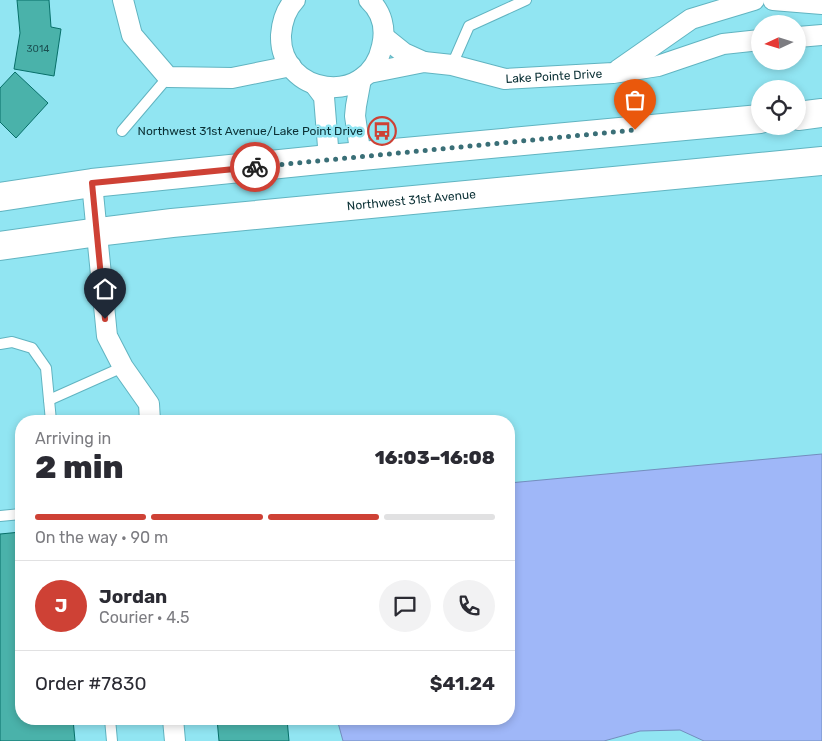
<!DOCTYPE html>
<meta charset="utf-8">
<style>
body{margin:0;font-family:Rubik,sans-serif;background:#f2f2f3;color:#2b2b33;height:100vh;display:flex;flex-direction:column;font-size:19px;white-space:nowrap}
*{box-sizing:border-box;margin:0}
p{font-size:16px;color:#7c7c81}
.icon{flex:none;width:28px;height:28px;fill:none;stroke:currentColor;stroke-width:2;stroke-linecap:round;stroke-linejoin:round}
.map{position:relative;flex:1;overflow:hidden}
.side{position:absolute;left:15px;top:415px;width:500px;height:310px;display:flex;flex-direction:column;background:#fff;border-radius:20px;box-shadow:0 2px 8px #0003}
.side>*{flex:none}
.needle{width:32px;rotate:266deg}
.fabs{position:absolute;left:751px;top:15px;display:grid;gap:10px}
.fabs a{display:grid;place-items:center;width:55px;height:55px;border-radius:50%;background:#fff;box-shadow:0 2px 8px #0003;font-size:25px}
.pin{position:absolute;display:grid;place-items:center;width:42px;height:42px;color:#fff;margin:-51px -21px;border-radius:50% 50% 50% 0;rotate:-45deg;box-shadow:0 0 5px #0007}
.pin .icon{rotate:45deg}
.courier{position:absolute;display:grid;place-items:center;width:50px;height:50px;margin:-25px;border:4px solid #ce4135;border-radius:50%;background:#fff;color:#222;box-shadow:0 1px 6px #0007}
.head em{font-style:normal;font-weight:800}
.head div{display:flex;flex-direction:column-reverse}
.head{display:flex;align-items:center;justify-content:space-between;height:85px;padding:0 20px}
h1{font-size:32px;font-weight:800;line-height:38px}
.bar{display:grid;grid-template-columns:repeat(4,1fr);gap:8px 5px;align-content:center;height:60px;padding:0 20px}
.bar i{height:6px;border-radius:4px;background:#e1e1e2}
.bar .active{background:#ce4135}
.bar p{grid-column:span 4}
.line{display:flex;align-items:center;gap:12px;padding:0 20px;border-top:1px solid #e1e1e2}
.line div{flex:1}
.round{display:grid;place-items:center;flex:none;width:52px;height:52px;border-radius:26px;background:#f2f2f3}
.map>svg:first-child{display:block}
.water{fill:#9fb7f8;stroke:#738ebe}
.building{fill:#4ab2aa;stroke:#076f69}
.lines{fill:none;stroke-linecap:round;stroke-linejoin:round}
.lane-casing{stroke:#61b4c1;stroke-width:12}
.street-casing{stroke:#61b4c1;stroke-width:22}
.primary-casing{stroke:#61b4c1;stroke-width:30}
.lane{stroke:#fff;stroke-width:10}
.street{stroke:#fff;stroke-width:20}
.primary{stroke:#fff;stroke-width:28}
.done{stroke:#3a6f77;stroke-width:5;stroke-dasharray:0 9}
.route{stroke:#ce4135;stroke-width:6}
.labels{text-anchor:middle;dominant-baseline:central;stroke-width:5;stroke-linejoin:round;paint-order:stroke}
.number-label{font-size:10px;fill:#1b5052}
.street-label{font-size:12px;fill:#0b3035;stroke:#91e5f2}
.poi-label{font-size:12px;fill:#0b3035;stroke:#91e5f2;text-anchor:end}
</style>
<div class="map">
<svg width="822" height="741" viewBox="0 0 822 741">
<rect width="100%" height="100%" fill="#91e5f2"/>
<path class="water" d="M822,454v287h-118l-24,-11 -40,1 -36,10h-261l-6,-22h172v-236z"/>
<g class="building">
<path d="M17,0h32l2,27 10,2 -7,47 -40,-7 6,-36z"/>
<path d="M15,72l33,31 -32,35 -16,-16v-34z"/>
<path d="M21,532v187h52l2,22h-75v-207z"/>
<path d="M217,719h70l2,22h-70z"/>
</g>
<g class="lines">
<defs>
<g id="lane">
<path d="M452,65l17,-39 57,-26"/>
<path d="M122,131l46,-54"/>
<path d="M0,344l12,-2 20,6 14,20 5,53"/>
<path d="M49,400l74,-33"/>
<path d="M0,516l21,-2"/>
<path d="M110,719l2,22"/>
</g>
<g id="street">
<path d="M123,0l9,35 36,42 64,1 59,-12"/>
<path d="M295,0c-9,9 -13,22 -14,35 -2,60 88,74 101,11 4,-17 0,-34 -13,-46"/>
<path d="M773,0l49,4"/>
<path d="M384,37l20,16 20,9"/>
<path d="M798,37l24,-2"/>
<path d="M618,70l73,-51 63,-19"/>
<path id="s1" d="M369,73l55,-11 28,3 53,14 108,-6 45,-7 65,-22 37,-4"/>
<path d="M315,85l9,12 5,62"/>
<path d="M361,157l-6,-41 1,-10 5,-27"/>
<path d="M92,183l15,153 16,31 26,37 1,17"/>
<path d="M173,719l2,22"/>
</g>
<g id="primary">
<path d="M798,116l24,-3"/>
<path d="M0,197l92,-14 237,-24 431,-40"/>
<path id="s2" d="M0,246l98,-14 74,-9 650,-62"/>
</g>
</defs>
<use href="#lane" class="lane-casing"/>
<use href="#street" class="street-casing"/>
<use href="#primary" class="primary-casing"/>
<use href="#lane" class="lane"/>
<use href="#street" class="street"/>
<use href="#primary" class="primary"/>
</g>
<g class="lines">
<path class="done" d="M255,167l380,-37"/>
<path class="route" d="M105,319l-13,-136 163,-16"/>
</g>
<defs>
<symbol id="bus-ring" viewBox="-11 -11 22 22"><circle r="9.5" fill="#91e5f2" stroke="#ce4135" stroke-width="1.5"/><path d="M-5-6H5V4H4V6H2V4H-2V6H-4V4H-5ZM-3.5-4V0h7V-4ZM-3.5 1.2v1.5H-2V1.2ZM2 1.2v1.5H3.5V1.2Z" fill="#ce4135"/></symbol>
</defs>
<g fill-rule="evenodd">
<use href="#bus-ring" x="366" y="115" width="32" height="32"/>
</g>
<g class="labels">
<g class="number-label">
<text x="38" y="49">3014</text>
</g>
<g class="street-label">
<text stroke="none"><textPath href="#s1" startOffset="188">Lake Pointe Drive</textPath></text>
<text stroke="none"><textPath href="#s2" startOffset="414">Northwest 31st Avenue</textPath></text>
</g>
<g class="poi-label">
<text x="363" y="131">Northwest 31st Avenue/Lake Point Drive</text>
</g>
</g>
</svg>
<div class="fabs">
<a><svg class="needle" viewBox="-14 -14 28 28"><path d="M0-13l5 13h-10z" fill="#e53935"/><path d="M0 13l5-13h-10z" fill="#7c7c81"/></svg></a>
<a><svg class="icon" aria-label="locate" viewBox="0 0 24 24"><circle cx="12" cy="12" r="6"/><path d="M12 2v4M12 18v4M2 12h4M18 12h4"/></svg></a>
</div>
<div class="pin" style="left:635px;top:130px;background:#ea580c"><svg class="icon" aria-label="bag" viewBox="0 0 24 24"><path d="M5 8h14l-1 12H6zM9 8a3 3 0 0 1 6 0"/></svg></div>
<div class="pin" style="left:105px;top:319px;background:#1f2937"><svg class="icon" aria-label="home" viewBox="0 0 24 24"><path d="M3 11l9-7 9 7M6 9v11h12V9"/></svg></div>
<div class="courier" style="left:255px;top:167px"><svg class="icon" aria-label="bike" viewBox="0 0 24 24"><circle cx="6" cy="16" r="4"/><circle cx="18" cy="16" r="4"/><path d="M6 16l4-8h5l3 8M10 8l3 8H6M13 5h3"/></svg></div>
<section class="side">
<div class="head"><div><h1>2 min</h1><p>Arriving in</p></div><em>16:03–16:08</em></div>
<div class="bar"><i class="active"></i><i class="active"></i><i class="active"></i><i></i><p>On the way · 90 m</p></div>
<div class="line" style="height:90px"><b class="round" style="background:#ce4135;color:#fff">J</b><div><b>Jordan</b><p>Courier · 4.5</p></div><a class="round"><svg class="icon" aria-label="chat" viewBox="0 0 24 24"><path d="M4 5h16v11H9l-5 4z"/></svg></a><a class="round"><svg class="icon" aria-label="phone" viewBox="0 0 24 24"><path d="M5 4h4l2 5-3 2q2 4 5 5l2-3 5 2v4C11 20 4 13 5 4z"/></svg></a></div>
<div class="line" style="height:65px"><div>Order #7830</div><b>$41.24</b></div>
</section>
</div>
